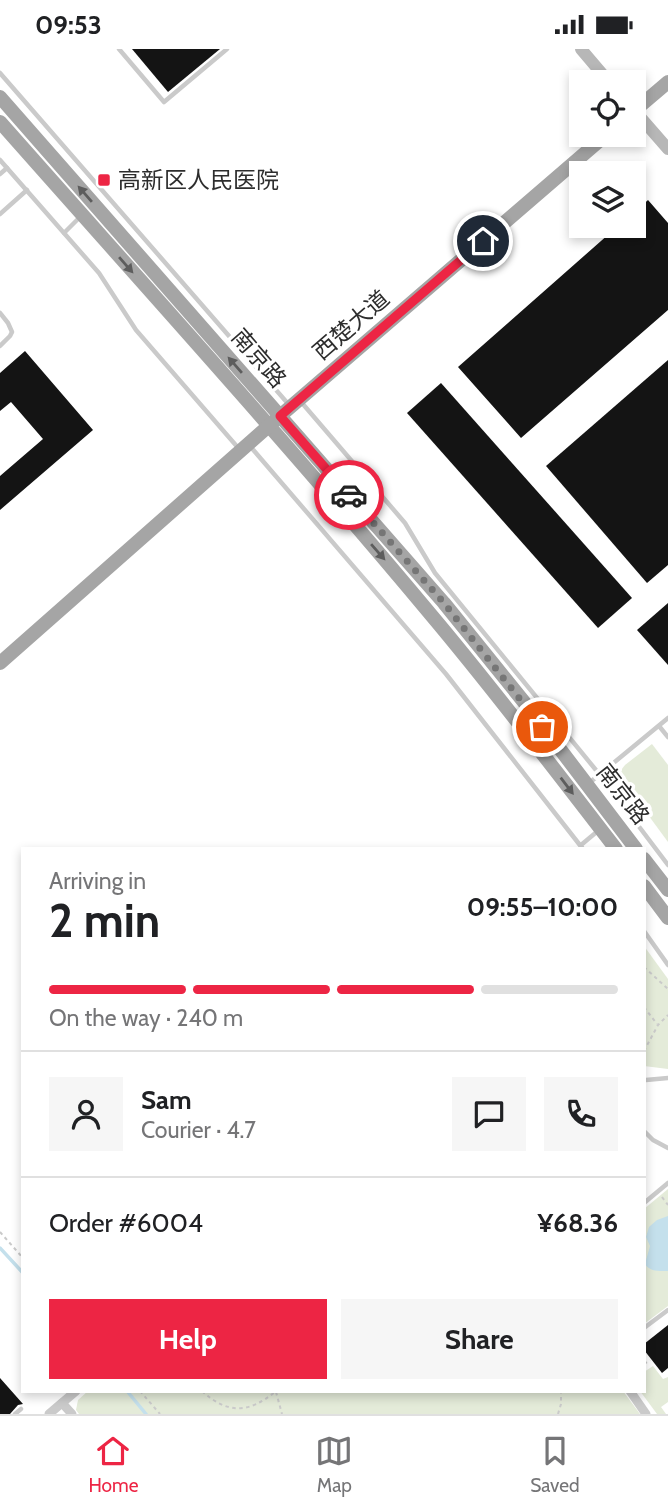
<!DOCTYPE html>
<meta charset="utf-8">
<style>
body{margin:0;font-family:Cabin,"Noto Sans SC",sans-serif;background:#f6f6f6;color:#202124;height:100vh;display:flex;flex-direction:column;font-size:26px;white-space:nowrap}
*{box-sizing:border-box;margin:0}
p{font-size:23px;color:#757577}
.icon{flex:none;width:38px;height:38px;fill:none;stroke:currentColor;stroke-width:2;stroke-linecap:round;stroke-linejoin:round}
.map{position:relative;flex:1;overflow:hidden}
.details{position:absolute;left:21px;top:798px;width:625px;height:546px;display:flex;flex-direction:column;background:#fff;border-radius:0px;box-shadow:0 4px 10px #0003}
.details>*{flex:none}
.buttons{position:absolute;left:569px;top:21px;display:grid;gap:14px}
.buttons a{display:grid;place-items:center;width:77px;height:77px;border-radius:0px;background:#fff;box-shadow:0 4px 10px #0003;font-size:35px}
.pin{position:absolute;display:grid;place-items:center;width:60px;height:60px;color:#fff;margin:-30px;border:4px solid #fff;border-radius:50%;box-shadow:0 2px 7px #0007}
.courier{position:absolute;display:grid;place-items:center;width:70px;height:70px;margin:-35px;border:5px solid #ed2544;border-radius:50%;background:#fff;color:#222;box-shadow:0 2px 9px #0007}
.headline em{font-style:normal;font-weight:700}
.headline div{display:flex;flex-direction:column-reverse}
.headline{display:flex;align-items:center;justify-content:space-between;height:119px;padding:0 28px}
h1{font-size:46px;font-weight:700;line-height:52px}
.bar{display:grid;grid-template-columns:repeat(4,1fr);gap:10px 7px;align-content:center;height:84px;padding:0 28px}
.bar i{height:9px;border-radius:5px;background:#e0e0e0}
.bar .on{background:#ed2544}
.bar p{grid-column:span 4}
.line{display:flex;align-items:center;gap:18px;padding:0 28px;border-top:2px solid #e0e0e0}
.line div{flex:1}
.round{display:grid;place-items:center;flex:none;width:74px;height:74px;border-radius:0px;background:#f6f6f6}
.primary-button{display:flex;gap:14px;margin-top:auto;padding:14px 28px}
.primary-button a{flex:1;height:80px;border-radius:0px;background:#ed2544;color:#fff;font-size:28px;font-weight:700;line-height:80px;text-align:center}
.primary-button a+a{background:#f6f6f6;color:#202124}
.status{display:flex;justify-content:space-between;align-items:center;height:49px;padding:0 35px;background:#fff;direction:ltr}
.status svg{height:19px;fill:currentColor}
.dock{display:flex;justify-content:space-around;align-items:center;height:98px;border-top:2px solid #e0e0e0;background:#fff;font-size:19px;color:#757577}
.dock a{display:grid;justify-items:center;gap:4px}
.dock .on{color:#ed2544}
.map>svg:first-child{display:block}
.green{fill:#e4ebd9}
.water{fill:#c4e0ec}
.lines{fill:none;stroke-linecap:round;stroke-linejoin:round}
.stream{stroke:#c4e0ec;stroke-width:3.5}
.building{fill:#141414}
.path{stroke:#cacaca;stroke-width:2;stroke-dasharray:3.5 3.5;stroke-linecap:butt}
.lane{stroke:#cacaca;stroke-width:4.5}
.street{stroke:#cacaca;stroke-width:9}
.secondary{stroke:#b7b7b7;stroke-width:12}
.primary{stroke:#a5a5a5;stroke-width:14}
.oneway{fill:#5d5d5d}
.done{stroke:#767676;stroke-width:7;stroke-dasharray:0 12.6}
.route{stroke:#ed2544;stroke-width:9}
.poi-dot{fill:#ed2544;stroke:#fff;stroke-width:2.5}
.labels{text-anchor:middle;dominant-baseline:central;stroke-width:7;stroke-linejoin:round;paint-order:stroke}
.poi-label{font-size:23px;fill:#2d2d2d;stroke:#fff;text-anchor:start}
.street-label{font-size:23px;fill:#2d2d2d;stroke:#fff}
</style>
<div class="status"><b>09:53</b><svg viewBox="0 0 49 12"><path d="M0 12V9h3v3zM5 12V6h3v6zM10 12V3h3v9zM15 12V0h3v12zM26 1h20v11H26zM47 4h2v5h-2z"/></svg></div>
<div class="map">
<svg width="668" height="1365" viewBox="0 0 668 1365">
<rect width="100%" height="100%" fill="#fff"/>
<g class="green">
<path d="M652,695l16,21v77l-50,-68 7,-9z"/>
<path d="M644,897l24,33v90l-24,-3z"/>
<path d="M668,1140v117l-24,18v-115z"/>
<path d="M653,1317l10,13 5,-2v25l-7,5 5,7h-9l-17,-23h4v-19z"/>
<path d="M88,1342h535l17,23h-561l-3,-4 2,-10z"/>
</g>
<path class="water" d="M668,1167v55c-9,0 -18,1 -23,-7l5,-18 -4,-9 3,-10 8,-7z"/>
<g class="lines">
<g class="stream">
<path d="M0,1199l23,25"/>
<path d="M127,1342l19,23"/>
</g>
</g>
<g class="building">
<path d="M132,0h88l-52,43z"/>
<path d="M648,151l20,23v87l-147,128 -63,-71 160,-141h16v-13z"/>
<path d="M25,302l68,79 -93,80v-34l43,-37 -32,-37 -11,9v-38z"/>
<path d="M668,311v205l-21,18 -101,-117z"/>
<path d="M441,334l191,215 -34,30 -191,-215z"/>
<path d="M668,554v62l-31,-35z"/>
<path d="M668,1276v43l-6,5 -18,-23v-6z"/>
<path d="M0,1329l23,26 -5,1 -8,9h-10z"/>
</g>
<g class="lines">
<g class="path">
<path d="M644,918l24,22"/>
<path d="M644,958l13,17"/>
<path d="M644,1002l14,-26 10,-10"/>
<path d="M662,1148l6,8"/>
<path d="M0,1183l23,26"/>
<path d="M644,1315l6,-4"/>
<path d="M140,1342l20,23"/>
<path d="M202,1342c25,23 47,23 74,0"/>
<path d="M276,1343l6,22"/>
<path d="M558,1365l3,-10v-13"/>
</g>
<g class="lane">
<path d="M119,0l45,53 63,-53"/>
<path d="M0,24l290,333"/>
<path d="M0,111l99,113 37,57 104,120"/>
<path d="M0,125l7,-6"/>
<path d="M0,165l27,-24"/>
<path d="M64,184l17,-17"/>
<path d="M0,264l8,10 4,9 -2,4 -10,10"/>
<path d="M302,354l103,120 30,50 165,202 68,90"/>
<path d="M249,396l197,229 137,175"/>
<path d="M659,677l9,11"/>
<path d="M588,735l80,-66"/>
<path d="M581,796l18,-15"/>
<path d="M644,882l24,34"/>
<path d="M646,1031l22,-2"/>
<path d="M644,1082l9,9 15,8"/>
<path d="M644,1154l24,-20"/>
<path d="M644,1279l24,-18"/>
<path d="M15,1365l6,-5"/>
</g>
<g class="street">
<path d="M630,1342l16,23"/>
<path d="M62,1354l10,11"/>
<path d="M49,1365l27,-23"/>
</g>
<g class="secondary">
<path d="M581,0l28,33"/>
<path d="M634,61l34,39"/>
</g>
<g class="primary">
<path d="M0,48l444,506 84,104 108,142"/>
<path d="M634,62l34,-29"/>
<path d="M0,73c145,164 292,326 432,494 64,76 123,154 184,233"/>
<path d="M0,614l280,-247 326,-281"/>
<path d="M644,810l24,31"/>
<path d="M644,837l24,32"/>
</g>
</g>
<defs><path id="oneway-solid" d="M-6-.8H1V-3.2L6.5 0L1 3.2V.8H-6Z" transform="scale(1.75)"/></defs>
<g class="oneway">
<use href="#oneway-solid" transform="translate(85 145) rotate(-131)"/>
<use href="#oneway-solid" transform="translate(126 216) rotate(49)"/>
<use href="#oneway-solid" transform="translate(235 316) rotate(-131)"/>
<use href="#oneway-solid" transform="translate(378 503) rotate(49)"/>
<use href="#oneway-solid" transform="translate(567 737) rotate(53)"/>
</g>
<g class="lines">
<path class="done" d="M349,446l95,108 98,124"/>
<path class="route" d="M349,446l-69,-79 203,-175"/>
</g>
<rect class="poi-dot" x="97" y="124" width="14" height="14" rx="3.5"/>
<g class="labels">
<g class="poi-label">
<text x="118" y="131">高新区人民医院</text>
</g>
<g class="street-label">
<text transform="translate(351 276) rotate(-41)">西楚大道</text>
<text transform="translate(259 309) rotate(49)">南京路</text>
<text transform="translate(623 745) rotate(52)">南京路</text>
</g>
</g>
</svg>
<div class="buttons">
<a><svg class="icon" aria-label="locate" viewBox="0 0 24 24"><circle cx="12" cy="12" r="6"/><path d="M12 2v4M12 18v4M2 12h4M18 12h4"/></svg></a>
<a><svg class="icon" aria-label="layers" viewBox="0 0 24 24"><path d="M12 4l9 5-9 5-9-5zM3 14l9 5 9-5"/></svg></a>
</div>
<div class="pin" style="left:542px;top:678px;background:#ea580c"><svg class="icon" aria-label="bag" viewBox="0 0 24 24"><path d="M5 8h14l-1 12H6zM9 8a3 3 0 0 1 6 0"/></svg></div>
<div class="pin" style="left:483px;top:192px;background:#1f2937"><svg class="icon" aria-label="home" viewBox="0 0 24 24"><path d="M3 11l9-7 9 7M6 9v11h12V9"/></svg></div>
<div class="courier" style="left:349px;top:446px"><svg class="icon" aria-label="car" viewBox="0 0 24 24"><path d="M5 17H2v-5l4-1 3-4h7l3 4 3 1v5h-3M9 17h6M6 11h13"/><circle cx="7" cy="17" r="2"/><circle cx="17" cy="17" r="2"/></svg></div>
<section class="details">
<div class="headline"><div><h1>2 min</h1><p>Arriving in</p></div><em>09:55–10:00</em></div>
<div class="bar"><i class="on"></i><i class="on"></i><i class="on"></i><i></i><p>On the way · 240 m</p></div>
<div class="line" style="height:126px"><a class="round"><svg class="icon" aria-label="person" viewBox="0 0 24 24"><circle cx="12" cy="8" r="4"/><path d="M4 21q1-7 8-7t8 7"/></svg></a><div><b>Sam</b><p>Courier · 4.7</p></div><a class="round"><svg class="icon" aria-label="chat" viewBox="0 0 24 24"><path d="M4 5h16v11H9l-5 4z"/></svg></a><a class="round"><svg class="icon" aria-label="phone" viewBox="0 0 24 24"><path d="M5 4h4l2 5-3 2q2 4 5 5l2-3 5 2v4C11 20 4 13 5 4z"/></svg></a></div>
<div class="line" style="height:91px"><div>Order #6004</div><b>¥68.36</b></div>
<div class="primary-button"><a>Help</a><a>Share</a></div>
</section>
</div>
<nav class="dock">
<a class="on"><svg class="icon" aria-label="home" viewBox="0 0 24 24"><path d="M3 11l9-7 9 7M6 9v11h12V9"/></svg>Home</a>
<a><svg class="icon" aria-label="map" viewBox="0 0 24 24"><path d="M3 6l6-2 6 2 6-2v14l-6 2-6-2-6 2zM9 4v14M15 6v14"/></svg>Map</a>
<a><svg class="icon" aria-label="saved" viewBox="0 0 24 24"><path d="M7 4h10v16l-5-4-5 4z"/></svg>Saved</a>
</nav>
